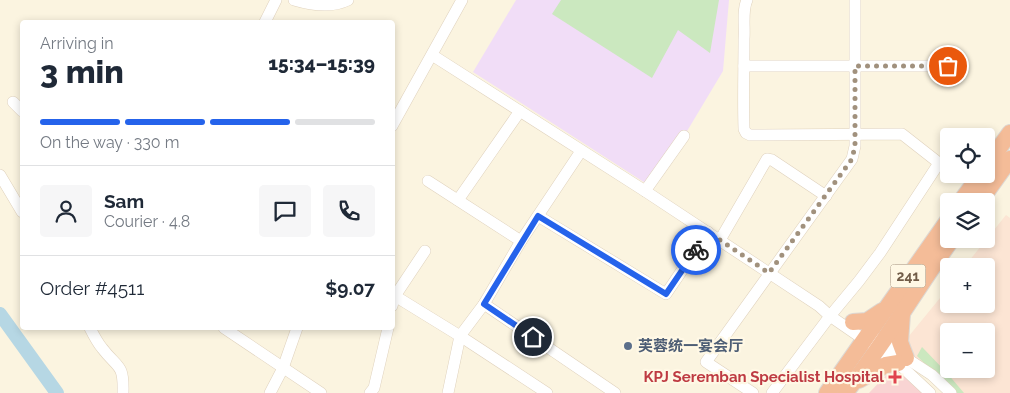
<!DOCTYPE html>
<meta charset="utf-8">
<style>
body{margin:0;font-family:Raleway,"Noto Sans SC",sans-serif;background:#f6f6f7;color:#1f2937;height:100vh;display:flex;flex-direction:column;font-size:19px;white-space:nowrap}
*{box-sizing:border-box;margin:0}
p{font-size:16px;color:#747a83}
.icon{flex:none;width:28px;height:28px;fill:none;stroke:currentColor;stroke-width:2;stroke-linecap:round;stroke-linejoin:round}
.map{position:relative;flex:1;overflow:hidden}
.sheet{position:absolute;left:20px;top:20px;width:375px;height:310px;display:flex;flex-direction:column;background:#fff;border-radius:5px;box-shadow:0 2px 8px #0003}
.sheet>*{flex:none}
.fabs{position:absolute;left:940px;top:128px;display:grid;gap:10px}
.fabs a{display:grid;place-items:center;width:55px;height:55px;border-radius:5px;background:#fff;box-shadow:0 2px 8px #0003;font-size:25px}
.pin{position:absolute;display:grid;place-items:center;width:42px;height:42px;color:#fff;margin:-21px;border:2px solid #fff;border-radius:50%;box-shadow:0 1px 5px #0007}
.courier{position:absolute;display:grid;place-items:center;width:50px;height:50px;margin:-25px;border:4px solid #2563eb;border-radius:50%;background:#fff;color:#222;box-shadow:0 1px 6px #0007}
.headline em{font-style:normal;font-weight:800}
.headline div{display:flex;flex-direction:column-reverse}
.headline{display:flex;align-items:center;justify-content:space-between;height:85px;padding:0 20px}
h1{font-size:32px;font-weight:800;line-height:38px}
.bar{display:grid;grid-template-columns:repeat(4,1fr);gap:8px 5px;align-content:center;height:60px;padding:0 20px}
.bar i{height:6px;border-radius:4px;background:#e0e1e3}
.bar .selected{background:#2563eb}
.bar p{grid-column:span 4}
.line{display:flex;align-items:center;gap:12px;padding:0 20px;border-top:1px solid #e0e1e3}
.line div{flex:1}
.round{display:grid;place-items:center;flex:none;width:52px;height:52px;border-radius:5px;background:#f6f6f7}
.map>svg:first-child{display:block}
.commercial{fill:#fce5d4;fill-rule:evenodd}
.education{fill:#f1ddf7}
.medical{fill:#f9d4d3}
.green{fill:#cbe8bf}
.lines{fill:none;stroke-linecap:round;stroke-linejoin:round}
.river{stroke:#b6d7e4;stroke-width:14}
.minor-casing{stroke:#dfd1bc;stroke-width:12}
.highway-casing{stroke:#ddd8d3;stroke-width:18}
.minor{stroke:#fff;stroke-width:11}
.highway{stroke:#f4bc98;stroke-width:16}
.done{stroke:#a1917d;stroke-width:5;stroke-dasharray:0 9}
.route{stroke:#2563eb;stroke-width:6}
.service-dot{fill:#5c6f8a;stroke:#fff8e5;stroke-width:2}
.health-dot{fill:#e0444e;stroke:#fff8e5;stroke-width:2}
.labels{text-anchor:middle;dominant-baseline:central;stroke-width:4.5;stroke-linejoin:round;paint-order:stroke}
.shield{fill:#fff8e5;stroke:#9c8b77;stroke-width:1}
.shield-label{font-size:14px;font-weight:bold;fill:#715c48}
.service-label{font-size:15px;font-weight:bold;fill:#4e5e75;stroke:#fff8e5;text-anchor:start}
.health-label{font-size:15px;font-weight:bold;fill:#be3a42;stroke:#fff8e5;text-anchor:end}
</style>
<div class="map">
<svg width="1010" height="393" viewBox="0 0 1010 393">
<rect width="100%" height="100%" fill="#fbf4e0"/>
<path class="commercial" d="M1006,215l4,3v175h-56l-54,-46 49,-60v17h37v-38h-21zM949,331h37v38h-37z"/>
<path class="education" d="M516,0h213l-6,71 -70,117 -180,-116z"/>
<path class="medical" d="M892,369l24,15 9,9h-56z"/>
<g class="green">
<path d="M561,0h158l-9,53 -32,-23 -26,48 -100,-64z"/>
<path d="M922,347l25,26 17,20h-10l-37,-37z"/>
</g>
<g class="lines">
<path class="river" d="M0,314l57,79"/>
<defs>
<g id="minor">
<path d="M294,0c17,5 38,8 54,0"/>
<path d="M747,0c-5,10 -2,27 -3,39 0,30 -1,60 0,90l2,4 4,2 152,-1 37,29 -59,90 -21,28 -29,35 -58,77"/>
<path d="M265,22l11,-22"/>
<path d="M432,55l213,136 174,115 11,10 68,47 32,30"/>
<path d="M744,66h204"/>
<path d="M13,102l9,9"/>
<path d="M392,126l70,-126"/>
<path d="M0,175l22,37"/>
<path d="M428,181l93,60"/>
<path d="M645,191l39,-55"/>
<path d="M458,200l62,-89"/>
<path d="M538,216l128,78 42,-62"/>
<path d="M720,240l47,-81 5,1 54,36"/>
<path d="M395,296l65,40 87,57"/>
<path d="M484,304l131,89"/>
<path d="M392,306l3,-10 30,-45"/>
<path d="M90,328c3,6 7,14 12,20 16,21 22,15 21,45"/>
<path d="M224,328l97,65"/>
<path d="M877,339l55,36 19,18"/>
<path d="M270,393l13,-25 14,-40"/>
<path d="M370,393l4,-5 14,-60"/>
<path d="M448,393l12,-57 24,-32 37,-63 60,-90"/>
<path d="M753,393l-47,-31 146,-203 3,-13v-146"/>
</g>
<g id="highway">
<path d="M986,166l24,-33"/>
<path d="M961,201l20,-27"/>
<path d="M980,201l30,-42"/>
<path d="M902,314l-2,28 6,16"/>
<path d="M853,322l14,-1 15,-10"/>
<path d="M859,380l27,-15 12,-2"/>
<path d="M827,393l122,-174"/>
<path d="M845,393c39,-48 71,-104 107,-154"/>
</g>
</defs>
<use href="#minor" class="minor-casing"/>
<use href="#highway" class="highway-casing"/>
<use href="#minor" class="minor"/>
<use href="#highway" class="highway"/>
</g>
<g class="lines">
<path class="done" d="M696,250l12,-18 61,41 83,-114 3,-13v-80h93"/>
<path class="route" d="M533,337l-49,-33 54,-88 128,78 30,-44"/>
</g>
<circle class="service-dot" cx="628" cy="346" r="5"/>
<path class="health-dot" d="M892.5 369.5h5v5h5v5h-5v5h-5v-5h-5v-5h5z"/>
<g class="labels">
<rect class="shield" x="890.5" y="264.5" width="35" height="23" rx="4"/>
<g class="shield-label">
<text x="908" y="276">241</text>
</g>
<g class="service-label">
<text x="638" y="346">芙蓉统一宴会厅</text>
</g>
<g class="health-label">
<text x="884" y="377">KPJ Seremban Specialist Hospital</text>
</g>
</g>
</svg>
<div class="fabs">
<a><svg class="icon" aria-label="locate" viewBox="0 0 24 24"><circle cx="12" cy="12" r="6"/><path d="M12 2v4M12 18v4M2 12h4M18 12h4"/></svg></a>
<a><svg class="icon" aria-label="layers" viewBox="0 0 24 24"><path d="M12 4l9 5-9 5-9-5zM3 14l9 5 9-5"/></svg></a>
<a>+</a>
<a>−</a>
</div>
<div class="pin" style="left:948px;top:66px;background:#ea580c"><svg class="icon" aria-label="bag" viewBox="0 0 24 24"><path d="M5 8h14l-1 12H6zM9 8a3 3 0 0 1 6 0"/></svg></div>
<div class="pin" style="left:533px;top:337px;background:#1f2937"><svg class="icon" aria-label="home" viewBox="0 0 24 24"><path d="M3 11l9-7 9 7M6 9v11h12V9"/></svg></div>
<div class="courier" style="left:696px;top:250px"><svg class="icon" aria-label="bike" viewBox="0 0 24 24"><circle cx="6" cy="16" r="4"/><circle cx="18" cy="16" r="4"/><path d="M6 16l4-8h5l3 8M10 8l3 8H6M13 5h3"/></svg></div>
<section class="sheet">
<div class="headline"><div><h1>3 min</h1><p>Arriving in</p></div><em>15:34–15:39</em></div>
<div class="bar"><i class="selected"></i><i class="selected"></i><i class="selected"></i><i></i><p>On the way · 330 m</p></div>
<div class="line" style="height:90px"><a class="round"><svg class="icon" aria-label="person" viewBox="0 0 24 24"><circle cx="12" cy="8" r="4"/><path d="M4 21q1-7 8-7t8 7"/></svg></a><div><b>Sam</b><p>Courier · 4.8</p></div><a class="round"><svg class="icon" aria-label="chat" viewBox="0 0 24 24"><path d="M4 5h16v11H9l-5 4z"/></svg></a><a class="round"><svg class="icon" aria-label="phone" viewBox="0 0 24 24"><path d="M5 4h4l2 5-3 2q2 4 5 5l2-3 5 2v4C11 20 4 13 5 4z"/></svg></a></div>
<div class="line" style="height:65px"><div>Order #4511</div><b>$9.07</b></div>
</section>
</div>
